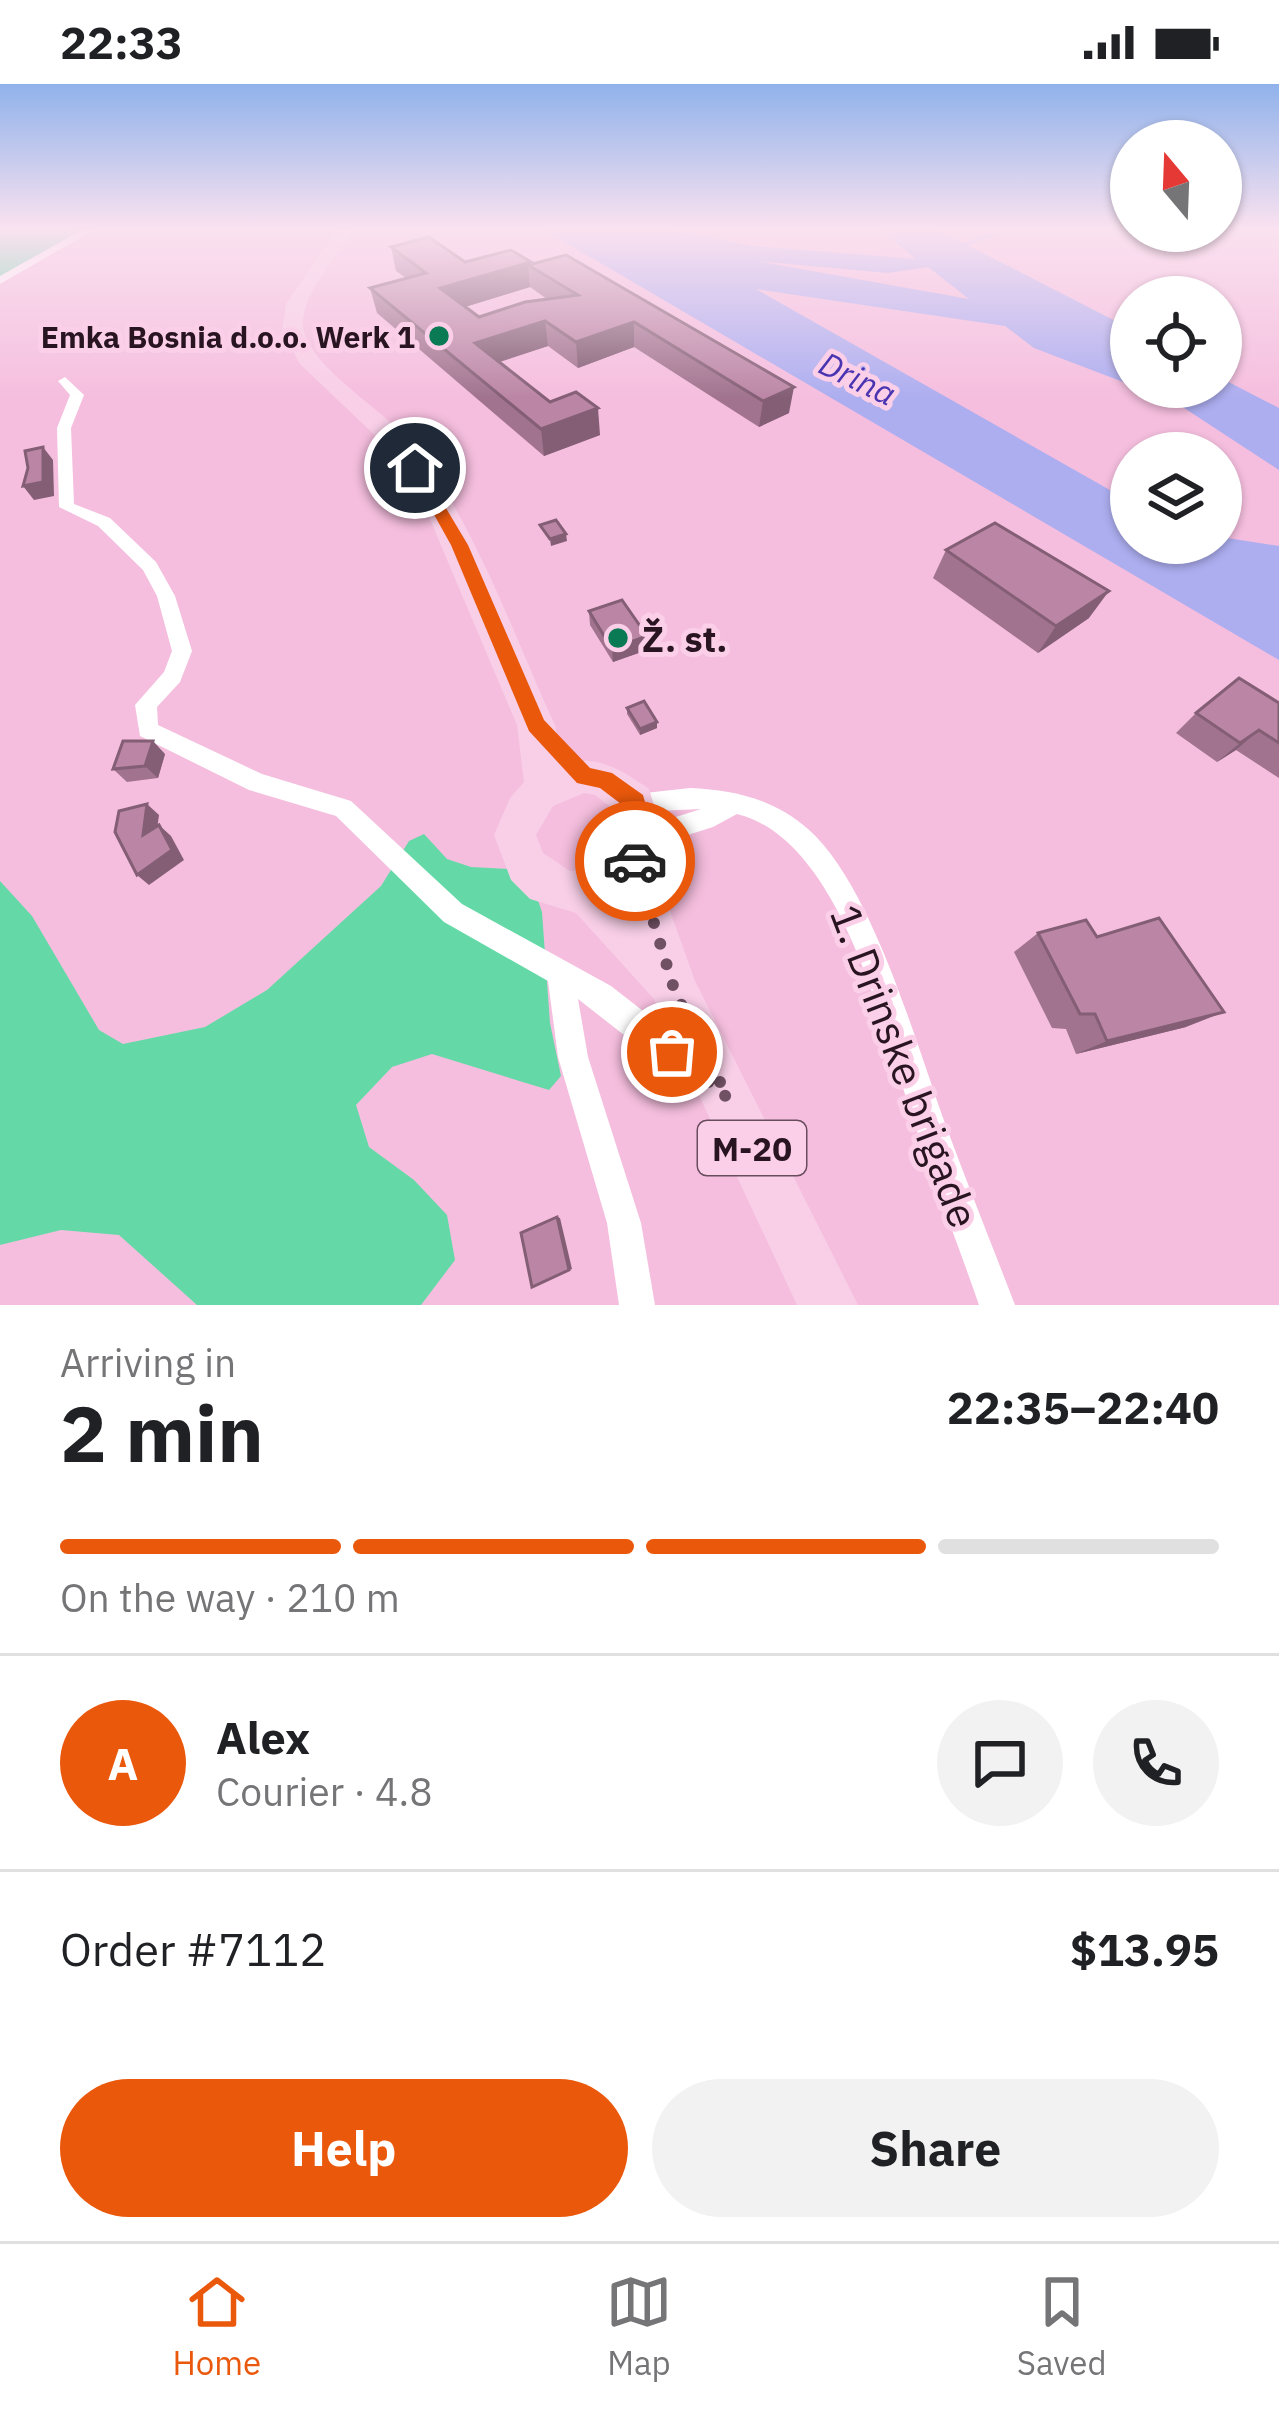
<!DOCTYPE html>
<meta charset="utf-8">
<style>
body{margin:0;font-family:"IBM Plex Sans",sans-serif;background:#f2f2f2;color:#202124;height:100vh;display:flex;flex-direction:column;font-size:45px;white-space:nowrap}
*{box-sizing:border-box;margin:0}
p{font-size:39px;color:#757577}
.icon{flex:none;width:66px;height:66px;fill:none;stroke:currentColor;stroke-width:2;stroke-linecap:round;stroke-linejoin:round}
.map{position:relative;height:1221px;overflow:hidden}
.drawer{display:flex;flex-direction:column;background:#fff;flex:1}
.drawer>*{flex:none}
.needle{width:78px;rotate:341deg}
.controls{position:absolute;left:1110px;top:36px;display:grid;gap:24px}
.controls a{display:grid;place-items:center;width:132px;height:132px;border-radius:50%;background:#fff;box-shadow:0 3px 9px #0004;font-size:60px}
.pin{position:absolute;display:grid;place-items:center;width:102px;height:102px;color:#fff;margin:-51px;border:6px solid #fff;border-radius:50%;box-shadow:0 3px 12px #0007}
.courier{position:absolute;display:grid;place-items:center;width:120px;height:120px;margin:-60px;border:9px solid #ea580c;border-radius:50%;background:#fff;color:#222;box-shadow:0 3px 15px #0007}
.summary em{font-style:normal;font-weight:700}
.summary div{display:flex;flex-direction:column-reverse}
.summary{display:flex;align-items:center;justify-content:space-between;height:204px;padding:0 60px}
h1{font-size:78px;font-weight:700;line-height:90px}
.bar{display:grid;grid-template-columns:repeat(4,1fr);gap:18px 12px;align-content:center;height:144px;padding:0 60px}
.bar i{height:15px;border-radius:9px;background:#e0e0e0}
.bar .selected{background:#ea580c}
.bar p{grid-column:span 4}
.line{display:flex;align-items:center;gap:30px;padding:0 60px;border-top:3px solid #e0e0e0}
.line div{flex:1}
.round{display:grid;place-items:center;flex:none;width:126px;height:126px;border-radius:63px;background:#f2f2f2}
.primary-button{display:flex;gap:24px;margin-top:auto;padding:24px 60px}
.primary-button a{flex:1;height:138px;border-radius:72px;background:#ea580c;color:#fff;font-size:48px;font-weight:700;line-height:138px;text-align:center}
.primary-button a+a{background:#f2f2f2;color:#202124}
.status{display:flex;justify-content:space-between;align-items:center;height:84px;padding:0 60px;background:#fff;direction:ltr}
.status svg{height:33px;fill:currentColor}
.tabs{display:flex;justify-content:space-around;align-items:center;height:168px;border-top:3px solid #e0e0e0;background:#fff;font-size:33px;color:#757577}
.tabs a{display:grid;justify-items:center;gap:6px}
.tabs .selected{color:#ea580c}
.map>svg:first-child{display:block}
.green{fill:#64d9a7}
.water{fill:#adaef0;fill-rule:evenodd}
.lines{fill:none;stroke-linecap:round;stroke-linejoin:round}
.stream{stroke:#adaef0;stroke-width:3}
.street{fill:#fff;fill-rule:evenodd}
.primary{fill:#f8cfe7;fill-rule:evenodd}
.wall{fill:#a1738e;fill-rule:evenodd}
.shaded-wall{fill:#835e74}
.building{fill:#bb86a5;stroke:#835e74;stroke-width:3}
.route{fill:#ea580c}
.done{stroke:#705063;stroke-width:12;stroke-dasharray:0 21.6}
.poi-dot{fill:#0a7a55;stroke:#fccfe9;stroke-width:4.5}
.labels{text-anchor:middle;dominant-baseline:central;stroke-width:10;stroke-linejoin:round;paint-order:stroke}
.far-poi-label{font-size:30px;font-weight:bold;fill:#281521;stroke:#fccfe9;text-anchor:end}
.far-water-label{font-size:33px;font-style:italic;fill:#4a35b1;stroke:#fccfe9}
.shield{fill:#fccfe9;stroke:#684d5d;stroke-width:3}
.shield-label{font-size:33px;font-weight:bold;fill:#281521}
.poi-label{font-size:36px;font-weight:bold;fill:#281521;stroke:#fccfe9;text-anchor:start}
.near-street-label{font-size:42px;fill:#281521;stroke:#fccfe9}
</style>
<div class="status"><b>22:33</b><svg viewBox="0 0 49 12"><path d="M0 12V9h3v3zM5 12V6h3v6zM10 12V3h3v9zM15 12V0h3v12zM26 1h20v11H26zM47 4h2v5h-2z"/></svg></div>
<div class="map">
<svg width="1279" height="1221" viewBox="0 0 1279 1221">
<rect width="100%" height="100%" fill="#f5bede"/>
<g class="green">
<path d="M0,143h87l-87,52z"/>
<path d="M424,750l23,25 24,8 38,2 25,20 8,23 8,111 11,53 -12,14 -117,-36 -40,13 -36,38 13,42 45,33 33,35 8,45 -34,45h-224l-78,-70 -58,-5 -61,15v-364l32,35 67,114 24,14 82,-17 62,-37 114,-104 28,-45z"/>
</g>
<g class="water">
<path d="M539,143h122l91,19 164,13 -39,-32h55l199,102v56l-97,-37 -29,-22 -249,-37 375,213v41h90v-6l58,9v114zM756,177l132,12 40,-6 41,32z"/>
<path d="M1221,294l58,30v62l-104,-68 -39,-15h85z"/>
</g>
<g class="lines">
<path class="stream" d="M959,162l59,-19"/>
<g class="street">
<path d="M87,143h12l-99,57v-8z"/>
<path d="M65,293l19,18 -13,33 3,76 36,14 46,44 19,34 17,55 -12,31 -23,25 1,18 104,49 89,27 111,103 149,82 104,81 4,11 -4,11 -11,4 -11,-4 -115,-90 10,58 53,166 14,82h-36l-12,-82 -49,-166 -10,-76 -104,-59 -108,-106 -87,-26 -109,-54 -5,-31 29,-33 8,-21 -15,-55 -14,-26 -45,-44 -39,-19 -2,-79 13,-33 -12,-14z"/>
<path d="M690,704c44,2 84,11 118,41 64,56 108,215 138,297 22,60 46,119 69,179h-36c-21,-61 -45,-121 -65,-183 -31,-90 -72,-282 -177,-308l-24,13 -69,22 -9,-3 -3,-8 3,-8 66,-21 -66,3 -8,-3 -4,-7 4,-7z"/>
</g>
<path class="primary" d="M339,143h18c-18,27 -61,71 -53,105 9,34 71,74 96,99 68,71 113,204 155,294l6,39c37,-10 59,5 88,25l14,45 -9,32 41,115 163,324h-61l-143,-306 -78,-86 -46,-14 -19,-19 -17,-45 16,-37 14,-16 -7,-57 -96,-227 -37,-54 -84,-80 -18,-33 4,-27zM584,709l11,2 22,17c8,38 -8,56 -47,59l-27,-18 -7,-18 17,-29z"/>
</g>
<g class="wall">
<path d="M391,163l74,15h66v2l35,-9 223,158 -30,14 -125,-80 -56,21 -30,-22 -48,16 50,40 50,33 -56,21 -167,-143 -7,-25 36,-10 -10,-7zM530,203l17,12 -68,18 -14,-10z"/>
<path d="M946,466l143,68 -51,35 -105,-75z"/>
<path d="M589,527l58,25v14l-34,12 -23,-37z"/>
<path d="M1279,619v75l-43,-28 -19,12 -41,-29 20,-20z"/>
<path d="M627,624l30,14v6l-17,7 -13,-21z"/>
<path d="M165,670l-7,24 -31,4 -14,-13z"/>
<path d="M1038,849l59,4 89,90 -110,27 -10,-25 -14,-1 -38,-76z"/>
</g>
<g class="shaded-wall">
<path d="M531,178l1,5 -4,-2 2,22 -85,26 -5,-25z"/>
<path d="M545,237l3,25 -68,22 -5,-25z"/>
<path d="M634,238v25l-56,21 -2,-26z"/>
<path d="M794,303l-5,26 -30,14 4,-26z"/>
<path d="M598,324l2,27 -56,21 -3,-27z"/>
<path d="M43,363l10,13 1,36 -20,4 -11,-14z"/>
<path d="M566,450l1,7 -16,5 -1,-7z"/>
<path d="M1109,507l-20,27 -51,35 18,-27z"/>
<path d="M647,552v14l-34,12 -1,-13z"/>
<path d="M657,638v6l-17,7v-6z"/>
<path d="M1259,646l-23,20 -19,12 23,-19z"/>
<path d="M153,657l12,13 -7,24 -13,-12z"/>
<path d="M147,720l12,11 -4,30 -12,-10z"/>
<path d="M159,741l12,11 13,24 -35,25 -12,-10z"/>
<path d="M1224,928l-38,15 -110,27 31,-13z"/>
<path d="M557,1133l3,1 12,51 -3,1z"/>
</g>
<g class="building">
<path d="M429,153l36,25 46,-12 20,12 -91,26 39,29 46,-15 53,-7 -50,-30 38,-10 228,132 -31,14 -129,-79 -58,20 -31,-21 -70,22 75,59 26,-10 22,16 -57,21 -171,-141 56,-15 -35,-26z"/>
<path d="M43,363v35l-20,4 5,-18 -3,-17z"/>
<path d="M556,436l10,14 -16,5 -10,-14z"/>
<path d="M995,439l114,68 -53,35 -110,-76z"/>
<path d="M622,516l25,36 -35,13 -23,-38z"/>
<path d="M1239,594l40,25v40l-20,-13 -19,13 -44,-30z"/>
<path d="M644,617l13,21 -17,7 -13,-21z"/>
<path d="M123,657h30l-8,25 -32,3z"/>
<path d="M147,720l-4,31 16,-10 13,25 -35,25 -22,-43 4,-21z"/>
<path d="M1159,834l65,94 -117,29 -12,-27h-15l-42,-81 48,-13 11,17z"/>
<path d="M557,1133l12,53 -37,17 -11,-54z"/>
</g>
<linearGradient id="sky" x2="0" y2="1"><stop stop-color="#90b2eb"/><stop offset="0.46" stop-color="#fae2f0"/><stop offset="1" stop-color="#fae2f0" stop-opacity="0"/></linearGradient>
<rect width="1279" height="314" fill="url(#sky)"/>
<path class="route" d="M415,380l7,4 46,77 76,175 46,48 22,5 31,22 12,43 -12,31h-16l-4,-8 9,-23 -7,-31 -25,-19 -23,-5 -48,-52 -78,-186 -43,-77z"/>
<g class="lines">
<path class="done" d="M635,777l40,131 53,106 -56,-46"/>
</g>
<g class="poi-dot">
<circle cx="439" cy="252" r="12"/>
<circle cx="618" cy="554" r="12"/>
</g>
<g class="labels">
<g class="far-poi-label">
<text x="415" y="252">Emka Bosnia d.o.o. Werk 1</text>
</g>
<g class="far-water-label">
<text transform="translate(858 294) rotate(26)">Drina</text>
</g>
<rect class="shield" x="698" y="1037" width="108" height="54" rx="9"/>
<g class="shield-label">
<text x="752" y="1064">M-20</text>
</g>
<g class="poi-label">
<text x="642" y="554">Ž. st.</text>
</g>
<g class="near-street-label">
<text transform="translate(905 982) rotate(69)">1. Drinske brigade</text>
</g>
</g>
</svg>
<div class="controls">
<a><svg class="needle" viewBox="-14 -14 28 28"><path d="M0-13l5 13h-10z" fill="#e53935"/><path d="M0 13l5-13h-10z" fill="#757577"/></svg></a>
<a><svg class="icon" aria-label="locate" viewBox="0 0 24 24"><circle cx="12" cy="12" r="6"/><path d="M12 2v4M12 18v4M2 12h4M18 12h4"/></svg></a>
<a><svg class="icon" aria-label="layers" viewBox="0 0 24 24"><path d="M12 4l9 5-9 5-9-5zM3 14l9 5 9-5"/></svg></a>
</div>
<div class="pin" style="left:672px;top:968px;background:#ea580c"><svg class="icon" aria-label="bag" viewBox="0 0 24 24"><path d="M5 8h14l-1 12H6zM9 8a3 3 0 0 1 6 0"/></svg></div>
<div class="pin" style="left:415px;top:384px;background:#1f2937"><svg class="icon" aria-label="home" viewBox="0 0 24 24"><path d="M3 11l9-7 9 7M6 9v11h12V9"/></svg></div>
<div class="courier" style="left:635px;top:777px"><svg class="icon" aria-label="car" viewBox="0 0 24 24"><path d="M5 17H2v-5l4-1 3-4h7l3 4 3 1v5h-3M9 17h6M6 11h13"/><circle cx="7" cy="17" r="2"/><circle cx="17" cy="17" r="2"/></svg></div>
</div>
<section class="drawer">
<div class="summary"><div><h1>2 min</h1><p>Arriving in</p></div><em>22:35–22:40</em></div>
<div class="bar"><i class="selected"></i><i class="selected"></i><i class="selected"></i><i></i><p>On the way · 210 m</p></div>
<div class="line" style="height:216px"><b class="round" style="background:#ea580c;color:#fff">A</b><div><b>Alex</b><p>Courier · 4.8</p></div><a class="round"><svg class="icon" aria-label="chat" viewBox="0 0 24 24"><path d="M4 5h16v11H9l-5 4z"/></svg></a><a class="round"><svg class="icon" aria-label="phone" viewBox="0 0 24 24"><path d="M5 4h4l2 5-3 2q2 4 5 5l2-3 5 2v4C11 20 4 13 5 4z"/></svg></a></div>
<div class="line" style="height:156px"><div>Order #7112</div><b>$13.95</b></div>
<div class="primary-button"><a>Help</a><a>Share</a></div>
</section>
<nav class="tabs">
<a class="selected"><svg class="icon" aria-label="home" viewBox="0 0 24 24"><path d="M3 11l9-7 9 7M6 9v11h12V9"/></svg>Home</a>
<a><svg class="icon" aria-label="map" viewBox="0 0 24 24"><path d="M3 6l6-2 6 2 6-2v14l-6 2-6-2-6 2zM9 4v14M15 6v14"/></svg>Map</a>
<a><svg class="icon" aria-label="saved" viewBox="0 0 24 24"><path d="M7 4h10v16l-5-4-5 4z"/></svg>Saved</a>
</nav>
